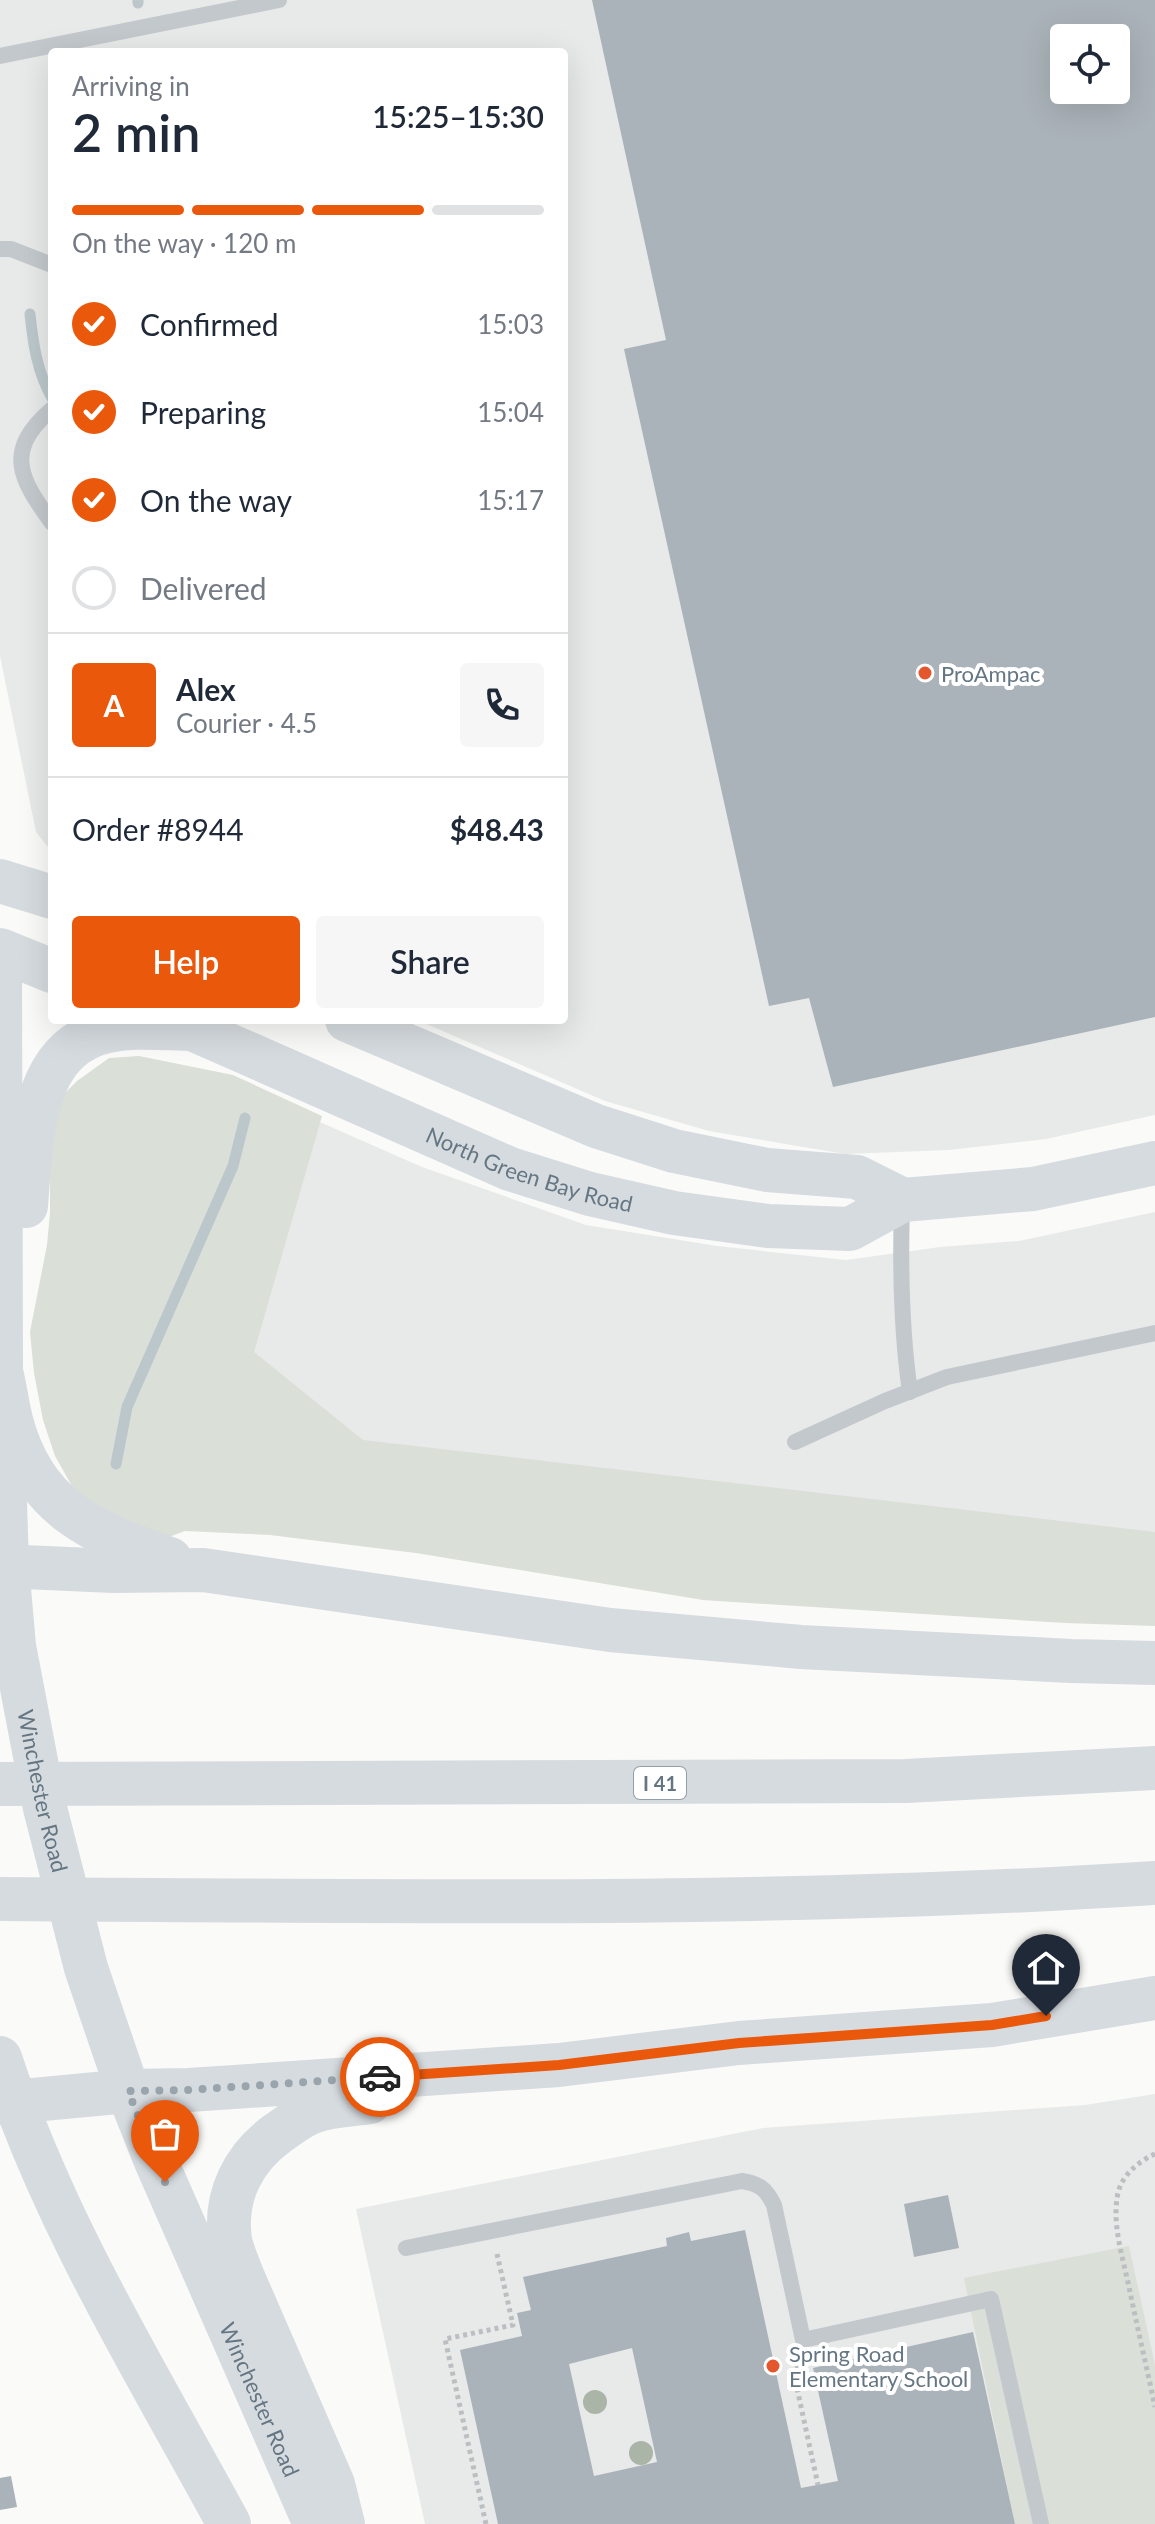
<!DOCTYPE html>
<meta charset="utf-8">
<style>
body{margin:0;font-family:Lato,sans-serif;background:#f6f6f7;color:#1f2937;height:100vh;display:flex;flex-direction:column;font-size:30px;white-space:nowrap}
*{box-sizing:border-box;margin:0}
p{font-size:26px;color:#747a83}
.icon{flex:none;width:44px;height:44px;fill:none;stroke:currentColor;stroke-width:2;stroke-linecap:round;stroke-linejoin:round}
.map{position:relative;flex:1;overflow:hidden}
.drawer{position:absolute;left:48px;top:48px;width:520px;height:976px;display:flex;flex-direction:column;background:#fff;border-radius:8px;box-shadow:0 8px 32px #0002}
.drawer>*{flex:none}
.fabs{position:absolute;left:1050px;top:24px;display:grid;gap:16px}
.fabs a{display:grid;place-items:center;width:80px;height:80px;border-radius:8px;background:#fff;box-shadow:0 8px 32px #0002;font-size:40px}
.pin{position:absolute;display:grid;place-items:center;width:68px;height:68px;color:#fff;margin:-82px -34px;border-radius:50% 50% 50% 0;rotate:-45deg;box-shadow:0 0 8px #0007}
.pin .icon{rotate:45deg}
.courier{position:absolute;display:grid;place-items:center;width:80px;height:80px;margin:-40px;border:6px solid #ea580c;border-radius:50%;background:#fff;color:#222;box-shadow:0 2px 10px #0007}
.overview em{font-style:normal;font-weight:600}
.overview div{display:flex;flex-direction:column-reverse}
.overview{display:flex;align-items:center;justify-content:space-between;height:136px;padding:0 24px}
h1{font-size:52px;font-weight:600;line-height:60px}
.bar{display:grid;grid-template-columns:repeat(4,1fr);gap:12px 8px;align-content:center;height:96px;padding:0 24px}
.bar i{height:10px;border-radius:6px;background:#e0e1e3}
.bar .current{background:#ea580c}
.bar p{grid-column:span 4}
.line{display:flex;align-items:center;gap:20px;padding:0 24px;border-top:2px solid #e0e1e3}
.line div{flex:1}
.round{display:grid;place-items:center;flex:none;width:84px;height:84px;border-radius:8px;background:#f6f6f7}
ol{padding:0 24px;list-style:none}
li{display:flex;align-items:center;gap:24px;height:88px}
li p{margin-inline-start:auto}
li .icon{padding:8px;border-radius:50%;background:#ea580c;color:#fff;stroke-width:4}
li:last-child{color:#747a83}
li i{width:44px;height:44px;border:4px solid #e0e1e3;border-radius:50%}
.cta{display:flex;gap:16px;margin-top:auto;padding:16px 24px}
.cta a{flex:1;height:92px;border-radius:8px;background:#ea580c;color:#fff;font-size:32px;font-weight:600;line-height:92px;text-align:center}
.cta a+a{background:#f6f6f7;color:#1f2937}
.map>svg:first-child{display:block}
.built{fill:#e8e9e9;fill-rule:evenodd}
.green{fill:#dadfd7}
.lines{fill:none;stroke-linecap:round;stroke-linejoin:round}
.stream{stroke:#bbc7cb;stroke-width:11}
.building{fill:#aab3b9;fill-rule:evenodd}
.path{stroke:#bbbfc2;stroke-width:5;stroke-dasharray:4 4;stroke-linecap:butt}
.service{stroke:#c3c8cc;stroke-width:16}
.secondary{stroke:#d6dbdf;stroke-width:44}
.motorway{stroke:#d6dbdf;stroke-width:44}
.tree{fill:#aab4a7}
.done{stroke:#99a4ac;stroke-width:8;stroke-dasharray:0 14.4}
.route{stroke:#ea580c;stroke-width:10}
.poi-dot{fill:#e4572e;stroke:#fff;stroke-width:3}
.labels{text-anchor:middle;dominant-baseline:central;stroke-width:8;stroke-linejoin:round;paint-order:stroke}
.shield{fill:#fff;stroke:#939fa8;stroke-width:2}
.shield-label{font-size:20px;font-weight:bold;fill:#657683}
.poi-label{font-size:22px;fill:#657683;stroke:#fff;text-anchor:start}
.street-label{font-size:22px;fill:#657683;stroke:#fff}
</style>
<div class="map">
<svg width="1155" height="2524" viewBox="0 0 1155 2524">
<rect width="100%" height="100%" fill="#fafaf8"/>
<g class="built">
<path d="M0,0h1155v1115l-109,24 -97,11 -104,4 -136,-23 -104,-30 -188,-81h147v-968h-512v800l-16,-20 -36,-176zM1064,38h52v52h-52z"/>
<path d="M279,1104l143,63 164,58 131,21 129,14 94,-13 79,-6 136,-29v324l-966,-83z"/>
<path d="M1155,2094v430h-730l-69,-315 407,-81 322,-23z"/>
</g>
<g class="green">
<path d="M139,1056l94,19 89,41 -68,236 109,88 792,92v94l-90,-3 -362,-23 -287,-47 -146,-18 -85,-4 -19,7 -37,-11 -52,-32 -22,-39 -12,-36 -9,-47 -4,-41 17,-87 3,-32v-90l14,-29 13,-13 32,-23z"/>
<path d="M1129,2246l26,119v159h-140l-51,-246z"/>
</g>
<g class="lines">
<g class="stream">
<path d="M138,0v3"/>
<path d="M30,314c3,29 7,58 22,84"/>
<path d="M116,1464l11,-57 106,-241 12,-48"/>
</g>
</g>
<g class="building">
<path d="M592,0h563v1017l-322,70 -24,-89 -40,8 -145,-657 42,-9zM1064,38h52v52h-52z"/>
<path d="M948,2195l11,53 -45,9 -10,-53z"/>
<path d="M745,2230l56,258 37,-7 -25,-113 160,-36 42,192h-517l-38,-174 62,-14 -5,-23 14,-3 -8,-33 144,-31 -1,-8 23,-6 2,9zM632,2348l25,114 -63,14 -25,-112z"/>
<path d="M11,2476l6,31 -17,3v-32z"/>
</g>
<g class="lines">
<g class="path">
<path d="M1155,2154c-16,7 -33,21 -37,39 -7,31 6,68 12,99 8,38 17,77 25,115"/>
<path d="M798,2365l-3,14 23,106"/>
<path d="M486,2524l-41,-185 68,-14 -16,-71"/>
</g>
<g class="service">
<path d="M0,56l279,-56"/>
<path d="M0,249h11l41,16"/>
<path d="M52,409c-49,42 -32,70 0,114"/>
<path d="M902,1206c-2,63 -1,123 8,186"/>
<path d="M795,1442l90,-41 62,-24 208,-44"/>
<path d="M406,2248l336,-67c18,3 24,8 32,24l29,135 188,-41 50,225"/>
</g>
<g class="secondary">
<path d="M0,881l52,16"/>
<path d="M0,950l52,21"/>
<path id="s1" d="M0,960l1,411 6,195 7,80 31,162 41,160 42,123 27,68 160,365"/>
<path id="s2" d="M172,1020l338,149 80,25 84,19 94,13 82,3 53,-29 130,-11 122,-26"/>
<path d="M347,1020l249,106 78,25 93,19 90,7 46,23"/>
<path d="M26,1206c5,-63 4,-159 82,-175 28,-6 58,-2 86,-2"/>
<path d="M0,2058c54,166 146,313 229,466"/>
</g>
<g class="motorway">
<path d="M1,1371c4,16 6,33 10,49 22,87 81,113 159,139"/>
<path d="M0,1566l114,5 89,-1 407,60 191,17 270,14 84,2"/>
<path d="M0,1784l906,-3 249,-13"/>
<path d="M0,1899c385,2 771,9 1155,-16"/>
<path d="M0,2103l128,-12 61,-1 370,-25 180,-22 253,-18 163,-27"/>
<path d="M343,2524l-10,-40 -91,-209c-4,-11 -10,-24 -12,-35 -6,-44 13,-82 48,-107 12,-8 23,-18 37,-22 17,-6 37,-6 55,-9"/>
</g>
</g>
<g class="tree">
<circle cx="595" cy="2402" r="12"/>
<circle cx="641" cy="2453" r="12"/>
</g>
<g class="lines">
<path class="done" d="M165,2182l-37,-91 61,-1 191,-13"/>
<path class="route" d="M380,2077l179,-12 180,-22 253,-18 54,-9"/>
</g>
<g class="poi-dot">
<circle cx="925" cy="673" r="8"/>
<circle cx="773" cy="2366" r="8"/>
</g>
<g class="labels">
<rect class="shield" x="634" y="1767" width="52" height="32" rx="6"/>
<g class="shield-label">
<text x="660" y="1783">I 41</text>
</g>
<g class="poi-label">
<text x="941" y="673">ProAmpac</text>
<text x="789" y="2353">Spring Road<tspan x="789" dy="25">Elementary School</tspan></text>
</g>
<g class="street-label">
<text stroke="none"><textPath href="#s2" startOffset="388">North Green Bay Road</textPath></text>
<text stroke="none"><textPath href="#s1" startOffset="834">Winchester Road</textPath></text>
<text stroke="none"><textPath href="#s1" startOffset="1482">Winchester Road</textPath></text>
</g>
</g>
</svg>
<div class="fabs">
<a><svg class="icon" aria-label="locate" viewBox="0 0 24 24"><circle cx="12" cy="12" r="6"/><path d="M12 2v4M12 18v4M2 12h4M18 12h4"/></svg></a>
</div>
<div class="pin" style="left:165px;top:2182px;background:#ea580c"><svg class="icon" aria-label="bag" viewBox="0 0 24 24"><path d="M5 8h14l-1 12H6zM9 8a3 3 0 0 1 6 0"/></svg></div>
<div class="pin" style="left:1046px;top:2016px;background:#1f2937"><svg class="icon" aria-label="home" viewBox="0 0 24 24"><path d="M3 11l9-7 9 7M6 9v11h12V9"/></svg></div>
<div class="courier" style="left:380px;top:2077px"><svg class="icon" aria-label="car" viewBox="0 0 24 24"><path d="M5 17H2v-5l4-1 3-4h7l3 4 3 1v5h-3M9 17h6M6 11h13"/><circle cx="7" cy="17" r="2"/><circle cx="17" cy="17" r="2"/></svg></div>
<section class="drawer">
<div class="overview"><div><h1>2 min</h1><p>Arriving in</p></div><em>15:25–15:30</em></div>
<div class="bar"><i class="current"></i><i class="current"></i><i class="current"></i><i></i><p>On the way · 120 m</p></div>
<ol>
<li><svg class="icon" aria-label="check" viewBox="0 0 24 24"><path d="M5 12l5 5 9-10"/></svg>Confirmed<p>15:03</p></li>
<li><svg class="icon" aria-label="check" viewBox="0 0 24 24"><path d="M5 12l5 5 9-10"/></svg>Preparing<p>15:04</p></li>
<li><svg class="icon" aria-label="check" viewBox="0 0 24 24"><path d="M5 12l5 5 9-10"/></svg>On the way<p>15:17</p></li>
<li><i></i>Delivered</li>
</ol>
<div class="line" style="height:144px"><b class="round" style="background:#ea580c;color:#fff">A</b><div><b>Alex</b><p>Courier · 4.5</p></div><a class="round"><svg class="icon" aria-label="phone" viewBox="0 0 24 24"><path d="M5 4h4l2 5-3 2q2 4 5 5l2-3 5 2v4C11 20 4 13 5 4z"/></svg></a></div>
<div class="line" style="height:104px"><div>Order #8944</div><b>$48.43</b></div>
<div class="cta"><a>Help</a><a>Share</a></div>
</section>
</div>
